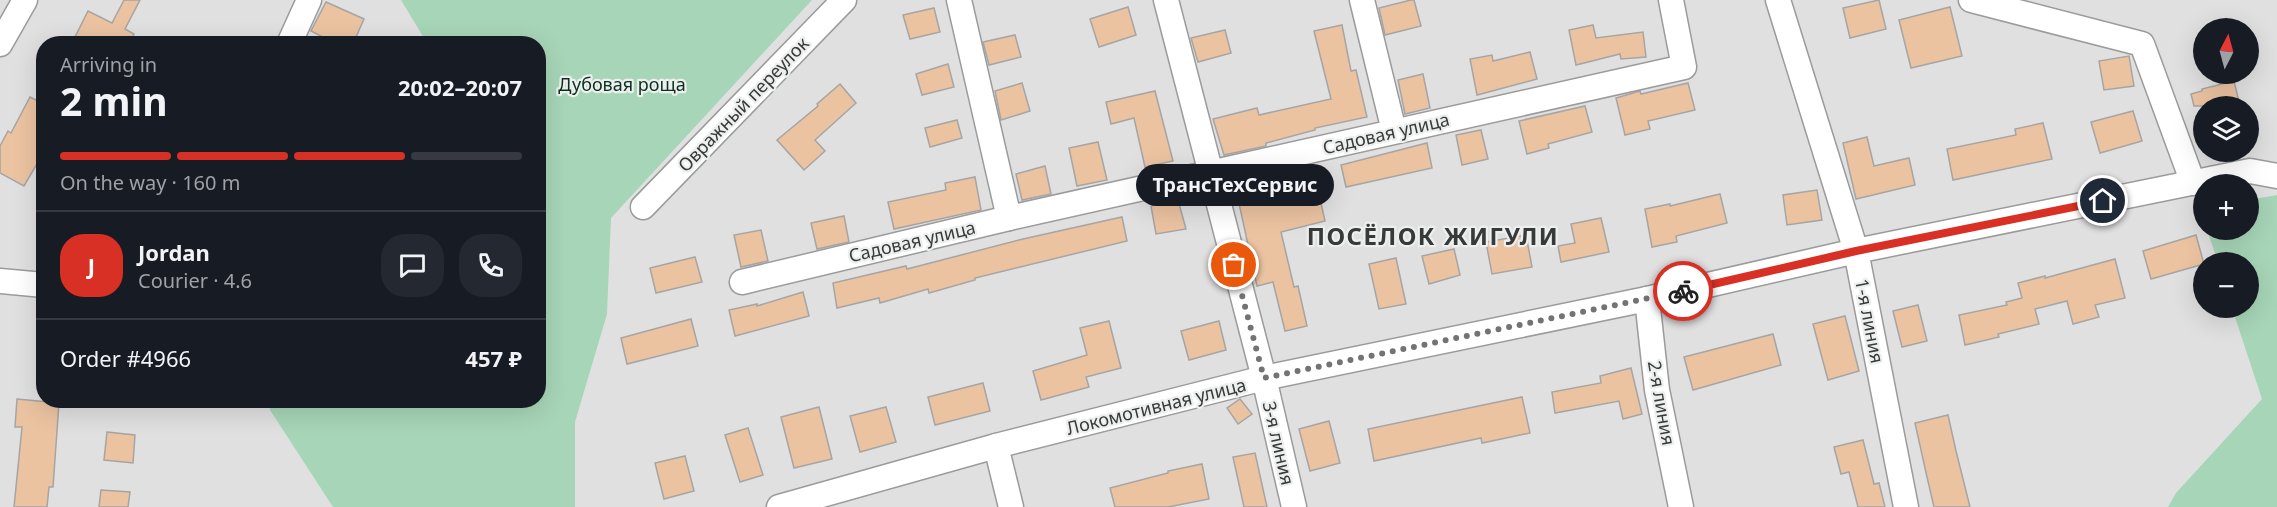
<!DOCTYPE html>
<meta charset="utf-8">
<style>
body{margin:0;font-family:"Noto Sans",sans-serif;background:#242831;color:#f1f3f6;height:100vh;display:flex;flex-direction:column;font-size:22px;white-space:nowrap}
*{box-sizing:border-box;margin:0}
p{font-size:20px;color:#9ea1a6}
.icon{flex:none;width:33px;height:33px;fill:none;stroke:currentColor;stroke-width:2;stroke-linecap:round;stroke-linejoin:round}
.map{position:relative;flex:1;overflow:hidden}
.drawer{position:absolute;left:36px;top:36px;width:510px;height:372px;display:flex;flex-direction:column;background:#171b24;border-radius:24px;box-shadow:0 6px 24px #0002}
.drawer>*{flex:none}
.needle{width:39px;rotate:6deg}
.controls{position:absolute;left:2193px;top:18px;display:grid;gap:12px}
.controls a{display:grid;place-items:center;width:66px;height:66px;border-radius:50%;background:#171b24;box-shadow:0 6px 24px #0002;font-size:30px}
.pin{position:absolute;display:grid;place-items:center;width:51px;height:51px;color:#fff;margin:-26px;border:3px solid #fff;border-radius:50%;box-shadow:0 2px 6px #0007}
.courier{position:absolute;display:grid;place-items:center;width:60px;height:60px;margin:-30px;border:4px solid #d93025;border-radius:50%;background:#fff;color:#222;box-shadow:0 2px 8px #0007}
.bubble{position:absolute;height:42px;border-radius:21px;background:#171b24;box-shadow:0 6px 24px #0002;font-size:20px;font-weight:700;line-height:42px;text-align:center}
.summary em{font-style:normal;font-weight:700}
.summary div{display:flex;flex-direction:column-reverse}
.summary{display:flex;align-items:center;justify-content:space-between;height:102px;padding:0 24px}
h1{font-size:39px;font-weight:700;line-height:45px}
.bar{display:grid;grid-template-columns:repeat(4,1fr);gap:9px 6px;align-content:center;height:72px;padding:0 24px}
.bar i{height:8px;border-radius:4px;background:#363941}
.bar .selected{background:#d93025}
.bar p{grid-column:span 4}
.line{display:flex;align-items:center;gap:15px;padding:0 24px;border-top:2px solid #363941}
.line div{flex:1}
.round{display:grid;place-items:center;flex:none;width:63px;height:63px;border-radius:24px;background:#242831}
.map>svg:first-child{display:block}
.green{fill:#a7d5b7}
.building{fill:#ebc3a1;stroke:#a6a5a4;stroke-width:1.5}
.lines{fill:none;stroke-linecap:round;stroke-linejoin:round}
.minor-casing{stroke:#9b9b9c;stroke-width:27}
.minor{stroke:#fff;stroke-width:24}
.done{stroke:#737374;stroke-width:6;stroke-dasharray:0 10.8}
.route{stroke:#d93025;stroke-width:8}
.labels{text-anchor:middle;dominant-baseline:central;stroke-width:4.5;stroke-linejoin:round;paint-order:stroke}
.park-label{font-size:18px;fill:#0b311d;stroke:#edeeee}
.street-label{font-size:18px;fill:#383939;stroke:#edeeee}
.district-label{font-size:24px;font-weight:bold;letter-spacing:1.5px;fill:#383939;stroke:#edeeee}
</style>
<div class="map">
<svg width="2277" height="507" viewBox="0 0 2277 507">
<rect width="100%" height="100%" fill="#e0e0e1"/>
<g class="green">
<path d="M401,0h411l-201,218 -4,96 -32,108v85h-242l-63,-97 -1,-9 269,-1v-356l-111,-1z"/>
<path d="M2277,195v312h-109l8,-14 86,-94 -30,-91h16v-46h-30l-11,-32h41l1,-30z"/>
</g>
<g class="building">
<path d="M124,0h16l-15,29 9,5 -5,10h-41l-13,-7 13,-26 24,12z"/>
<path d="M1411,0h3l7,26 -36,9 -6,-27z"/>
<path d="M1879,0l7,29 -36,9 -7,-30z"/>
<path d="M326,2l38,17 -11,25h-17l-25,-13z"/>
<path d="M1128,7l8,28 -37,12 -9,-28z"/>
<path d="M1950,7l12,49 -51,12 -12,-48z"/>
<path d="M934,8l6,24 -30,7 -7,-24z"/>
<path d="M1342,25l9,46 5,-1 11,47 -52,11v2l-49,13v3l-42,9 -11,-36 44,-11 2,7 72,-16 -17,-68z"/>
<path d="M1593,25l3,13 47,-6 3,25 -25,2 -1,-5 -44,11 -7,-35z"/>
<path d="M1225,30l6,23 -33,9 -7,-24z"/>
<path d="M1015,35l6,22 -32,8 -6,-23z"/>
<path d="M1530,52l7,27 -60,16 -7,-36 22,-4 1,6z"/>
<path d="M2129,56l5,30 -30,4 -5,-29z"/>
<path d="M948,64l6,23 -32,8 -6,-21z"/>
<path d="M1423,74l7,34 -25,6 -7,-34z"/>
<path d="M2234,81l6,25h-46l-3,-12 11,-3v-2z"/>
<path d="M1022,83l8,28 -29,9 -6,-29z"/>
<path d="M1688,83l7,27 -47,11 2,8 -25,6 -9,-37 24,-7 1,3z"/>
<path d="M840,84l16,19 -41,37 10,11 -21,19 -27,-30 41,-34 -1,-2z"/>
<path d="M1155,91l18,70 -28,6 -11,-49 -23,6 -5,-22z"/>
<path d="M30,97l14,7v48l-20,34 -24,-13v-27l8,-15 3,2z"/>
<path d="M1585,106l7,26 -44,12 1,4 -22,6 -8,-33z"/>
<path d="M2133,111l9,30 -42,12 -9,-31z"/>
<path d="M957,120l5,18 -32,9 -5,-19z"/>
<path d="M2043,123l9,36 -99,21 -6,-31 69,-14 -1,-6z"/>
<path d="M1481,130l7,29 -26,6 -6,-30z"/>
<path d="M1867,137l7,29 35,-8 6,27 -59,14 -13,-56z"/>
<path d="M1098,142l9,38 -30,6 -8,-38z"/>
<path d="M1427,143l5,25 -86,19 -5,-22z"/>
<path d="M1045,166l6,28 -29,6 -6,-26z"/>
<path d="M1313,167l12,54 -44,11 13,55 4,-1 9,40 -22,5 -12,-49 -16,4 -22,-101z"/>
<path d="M975,177l6,33 -87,19 -6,-27 58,-12 -1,-7z"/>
<path d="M1817,190l5,30 -35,5 -4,-30z"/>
<path d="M1720,194l7,29 -51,13 1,6 -25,5 -7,-38 25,-5v2z"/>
<path d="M1178,200l8,29 -30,5 -5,-28z"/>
<path d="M844,216l5,26 -32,7 -6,-26z"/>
<path d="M1122,217l5,24 -152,37v2l-46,13 -1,-4 -48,14 -1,-5 -42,10 -4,-25 73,-17 1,3 116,-30z"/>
<path d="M1601,218l8,34 -48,10 -3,-16 17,-3 -4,-19z"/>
<path d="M761,230l7,31 -27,6 -7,-32z"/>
<path d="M1526,235l6,32 -40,7 -6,-32z"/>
<path d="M2196,235l8,29 -53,15 -8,-28z"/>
<path d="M1454,249l6,26 -31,9 -7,-28z"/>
<path d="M695,257l7,25 -46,11 -6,-25z"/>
<path d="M1396,258l10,46 -27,5 -10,-45z"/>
<path d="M2115,259l10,39 -30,7 4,12 -26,7 -6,-23 -32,8 4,15 -41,10 1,3 -34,8 -6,-30 48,-10 -1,-3 16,-4 -4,-15 27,-7v2z"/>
<path d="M803,292l6,24 -74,20 -6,-26 28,-6v2z"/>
<path d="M1918,305l9,36 -25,6 -9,-36z"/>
<path d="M1845,316l14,55 -31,9 -15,-56z"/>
<path d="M691,319l7,27 -71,18 -6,-26z"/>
<path d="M1109,321l12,47 -35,9 3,10 -48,13 -8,-29 54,-16 -7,-27z"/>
<path d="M1219,321l7,29 -37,10 -8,-29z"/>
<path d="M1773,334l8,31 -88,25 -9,-33z"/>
<path d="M1631,368l11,46 -19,5 -4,-18 -64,12 -3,-21 49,-9 -1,-7z"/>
<path d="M983,383l7,28 -55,14 -7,-28z"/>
<path d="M1522,397l8,36 -48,10 -1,-5 -107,23 -6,-32z"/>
<path d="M17,399l42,4 -6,84h-4l-2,20h-33l8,-80h-7z"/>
<path d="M1240,399l12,15 -14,10 -11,-16z"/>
<path d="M819,407l13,52 -38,9 -13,-51z"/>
<path d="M886,407l10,35 -36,10 -10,-36z"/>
<path d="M1948,415l8,36 14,56h-36l-7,-30 -12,-54z"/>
<path d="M1329,421l11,42 -30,8 -11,-42z"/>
<path d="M748,428l15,47 -23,7 -15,-47z"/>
<path d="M107,432l28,3 -2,28 -29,-3z"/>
<path d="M1863,440l11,44 5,-1 6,24h-27l-9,-35 -8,2 -7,-27z"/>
<path d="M1255,453l12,54h-23l-11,-50z"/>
<path d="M685,456l9,35 -30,8 -9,-36z"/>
<path d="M1202,464l7,35 -41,8h-53l-5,-19 58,-15v-2z"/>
<path d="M101,490l29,2 -2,15h-29z"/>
</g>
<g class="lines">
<defs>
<g id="minor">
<path d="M959,0l50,218"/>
<path d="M1166,0l98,378 30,129"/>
<path d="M1362,0l32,131"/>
<path d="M1778,0l78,251 50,256"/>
<path d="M1971,0l171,44 51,139"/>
<path d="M0,44l25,-44"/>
<path d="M289,44l20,-44"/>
<path d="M643,207l201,-207"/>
<path d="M0,281l44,4"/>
<path d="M742,282l267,-64 675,-151 -13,-67"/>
<path d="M1647,299l10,91 24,117"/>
<path d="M996,446l15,61"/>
<path d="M779,507l217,-61 268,-68 383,-79 209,-48 394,-80 27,5"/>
</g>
</defs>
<use href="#minor" class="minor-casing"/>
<use href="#minor" class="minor"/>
</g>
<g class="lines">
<path class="done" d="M1234,265l30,113 419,-87"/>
<path class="route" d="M1683,291l173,-40 247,-50"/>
</g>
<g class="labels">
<g class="park-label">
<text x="622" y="84">Дубовая роща</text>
</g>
<g class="street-label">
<text transform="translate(743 104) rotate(-46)">Овражный переулок</text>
<text transform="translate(1386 133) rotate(-13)">Садовая улица</text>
<text transform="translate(912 241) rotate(-13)">Садовая улица</text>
<text transform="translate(1870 321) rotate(79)">1-я линия</text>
<text transform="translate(1662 403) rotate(80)">2-я линия</text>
<text transform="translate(1156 406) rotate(-14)">Локомотивная улица</text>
<text transform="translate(1279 443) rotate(77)">3-я линия</text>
</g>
<g class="district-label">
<text x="1433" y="235">ПОСЁЛОК ЖИГУЛИ</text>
</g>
</g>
</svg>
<div class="controls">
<a><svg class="needle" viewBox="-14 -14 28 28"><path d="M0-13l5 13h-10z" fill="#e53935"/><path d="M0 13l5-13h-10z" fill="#9ea1a6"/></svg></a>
<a><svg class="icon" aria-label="layers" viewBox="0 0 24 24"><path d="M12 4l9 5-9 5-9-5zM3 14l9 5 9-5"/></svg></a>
<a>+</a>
<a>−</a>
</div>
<div class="pin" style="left:1234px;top:265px;background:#ea580c"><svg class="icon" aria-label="bag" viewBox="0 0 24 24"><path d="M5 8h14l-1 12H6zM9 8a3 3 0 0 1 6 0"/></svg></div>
<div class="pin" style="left:2103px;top:201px;background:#1f2937"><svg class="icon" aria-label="home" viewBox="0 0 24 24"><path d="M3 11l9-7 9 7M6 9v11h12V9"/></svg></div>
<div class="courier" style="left:1683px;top:291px"><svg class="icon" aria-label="bike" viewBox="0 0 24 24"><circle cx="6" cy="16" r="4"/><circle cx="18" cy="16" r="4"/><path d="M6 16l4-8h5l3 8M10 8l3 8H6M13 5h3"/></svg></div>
<div class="bubble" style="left:1136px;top:164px;width:198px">ТрансТехСервис</div>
<section class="drawer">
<div class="summary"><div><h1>2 min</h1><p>Arriving in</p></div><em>20:02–20:07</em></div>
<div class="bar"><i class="selected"></i><i class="selected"></i><i class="selected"></i><i></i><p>On the way · 160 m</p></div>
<div class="line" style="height:108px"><b class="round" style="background:#d93025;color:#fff">J</b><div><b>Jordan</b><p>Courier · 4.6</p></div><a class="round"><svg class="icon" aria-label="chat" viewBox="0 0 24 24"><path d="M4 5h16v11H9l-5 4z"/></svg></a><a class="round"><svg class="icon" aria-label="phone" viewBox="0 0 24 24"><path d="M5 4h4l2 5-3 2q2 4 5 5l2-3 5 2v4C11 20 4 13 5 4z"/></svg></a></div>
<div class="line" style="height:78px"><div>Order #4966</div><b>457 ₽</b></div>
</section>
</div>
